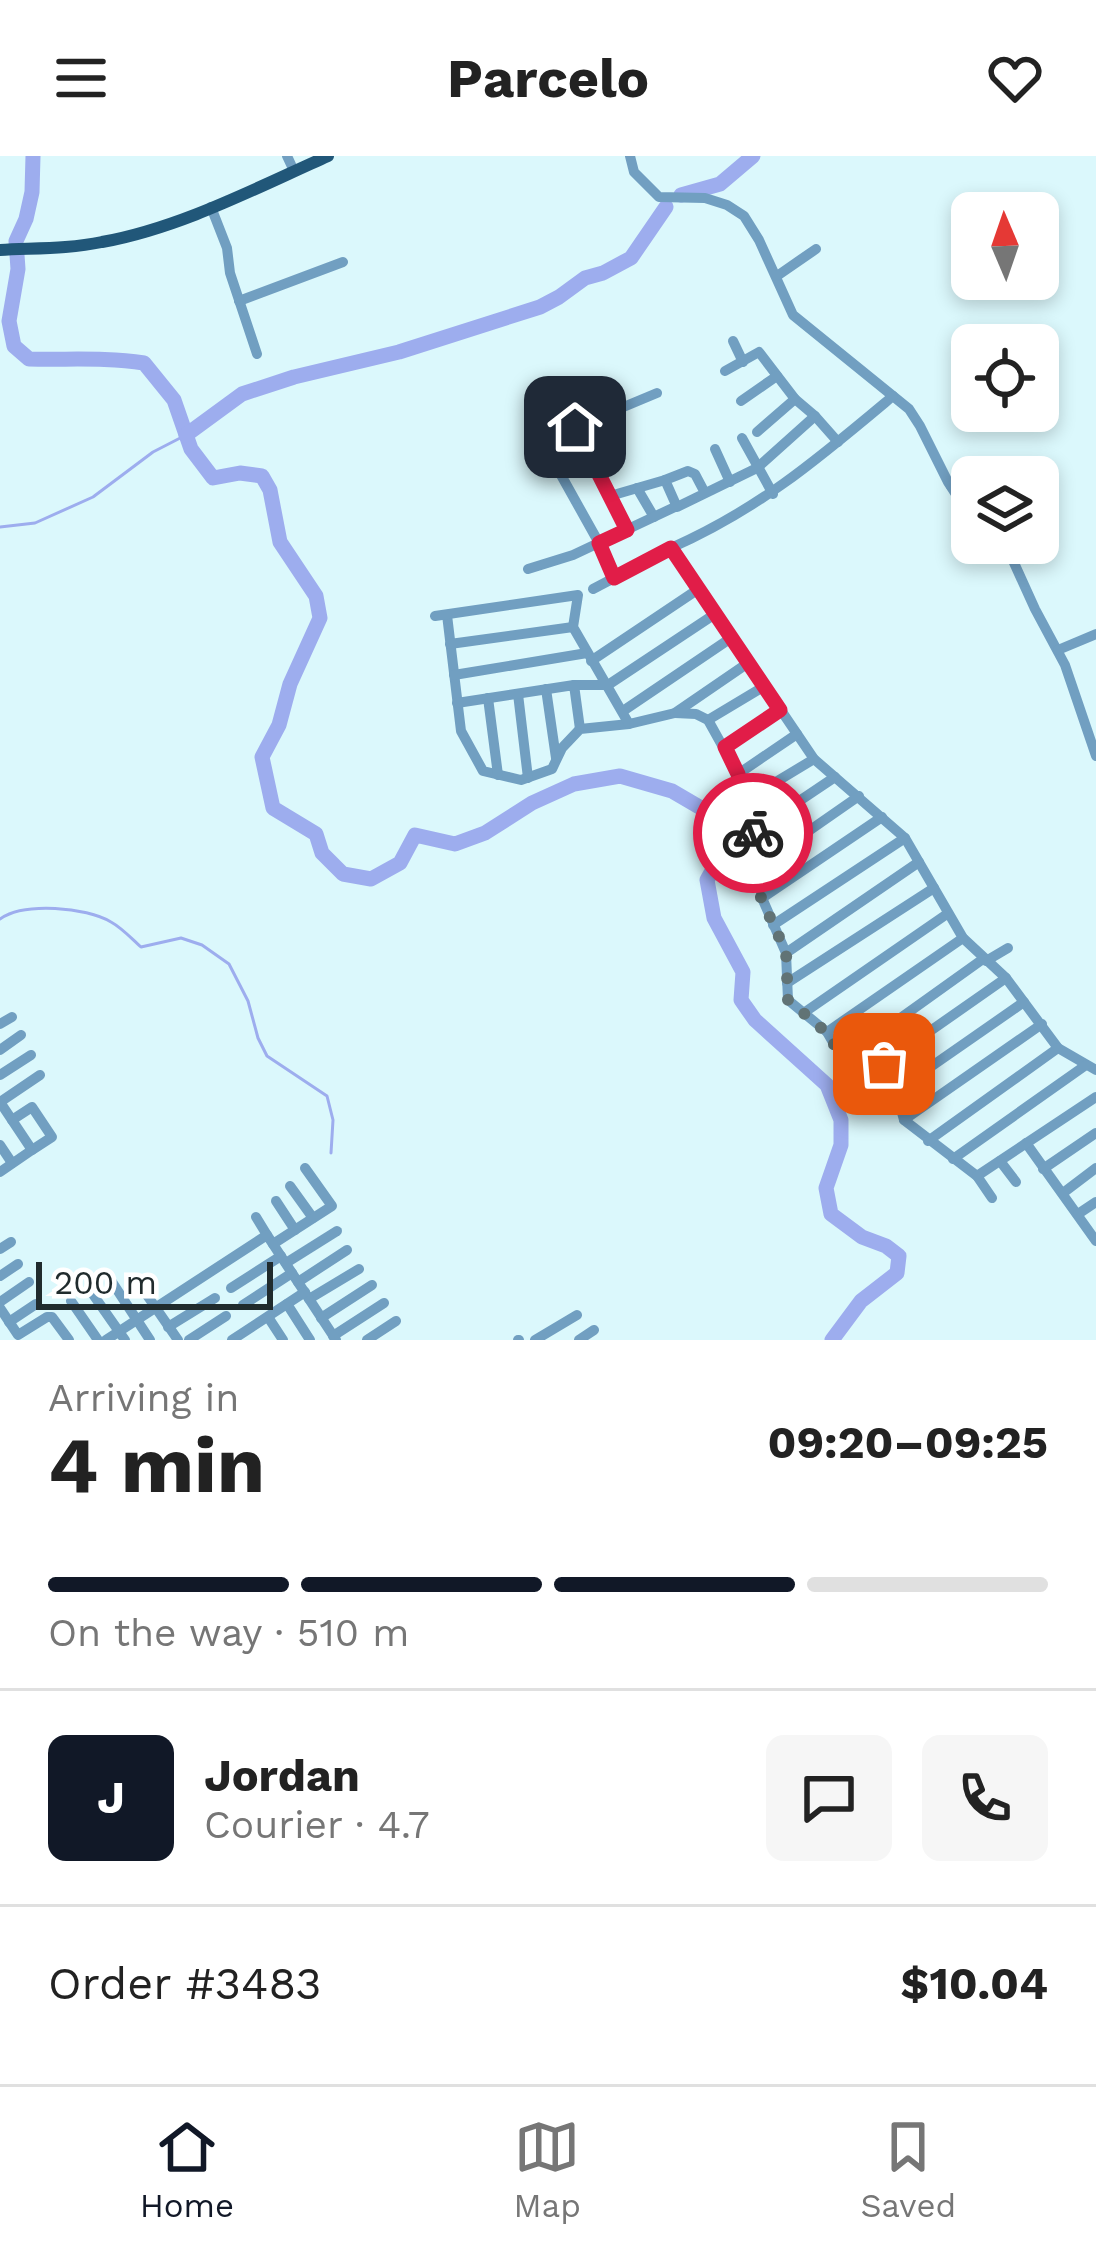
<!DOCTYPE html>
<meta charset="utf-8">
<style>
body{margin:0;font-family:"Work Sans",sans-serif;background:#f6f6f6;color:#222;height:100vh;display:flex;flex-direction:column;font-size:45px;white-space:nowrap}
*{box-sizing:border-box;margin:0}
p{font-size:39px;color:#767676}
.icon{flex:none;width:66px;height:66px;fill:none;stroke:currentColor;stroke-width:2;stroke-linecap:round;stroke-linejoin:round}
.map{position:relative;height:1184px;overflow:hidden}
.drawer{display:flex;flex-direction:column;background:#fff;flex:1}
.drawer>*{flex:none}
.needle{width:78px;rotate:358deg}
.fabs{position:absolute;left:951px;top:36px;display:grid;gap:24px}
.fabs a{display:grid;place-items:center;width:108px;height:108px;border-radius:18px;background:#fff;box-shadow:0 6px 18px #0003;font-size:60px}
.scale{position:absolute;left:36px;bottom:30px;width:237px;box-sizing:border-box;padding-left:12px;border:6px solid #202b2d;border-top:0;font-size:33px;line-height:42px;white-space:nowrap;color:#202b2d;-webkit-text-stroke:9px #fff;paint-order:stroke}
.pin{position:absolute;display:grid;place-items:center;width:102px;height:102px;color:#fff;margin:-51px;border-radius:24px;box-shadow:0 6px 18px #0006}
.courier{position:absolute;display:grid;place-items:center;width:120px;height:120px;margin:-60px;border:9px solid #e11d48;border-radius:50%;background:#fff;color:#222;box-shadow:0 3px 15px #0007}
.overview em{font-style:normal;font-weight:700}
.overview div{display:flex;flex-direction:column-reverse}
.overview{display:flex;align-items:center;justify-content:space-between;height:204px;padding:0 48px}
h1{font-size:78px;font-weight:700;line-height:90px}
.bar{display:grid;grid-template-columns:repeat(4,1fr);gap:18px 12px;align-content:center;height:144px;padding:0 48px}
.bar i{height:15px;border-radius:9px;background:#e0e0e0}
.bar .active{background:#111827}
.bar p{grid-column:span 4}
.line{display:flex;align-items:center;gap:30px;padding:0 48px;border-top:3px solid #e0e0e0}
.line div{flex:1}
.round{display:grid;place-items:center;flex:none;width:126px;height:126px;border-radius:18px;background:#f6f6f6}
header{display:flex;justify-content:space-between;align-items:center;height:156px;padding:0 48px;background:#fff;font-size:54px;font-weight:700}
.tabs{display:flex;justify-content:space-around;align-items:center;height:168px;border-top:3px solid #e0e0e0;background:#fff;font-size:33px;color:#767676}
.tabs a{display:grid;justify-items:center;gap:6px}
.tabs .active{color:#111827}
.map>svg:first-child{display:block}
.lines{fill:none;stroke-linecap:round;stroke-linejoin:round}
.stream{stroke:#9dadee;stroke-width:3}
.river{stroke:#9dadee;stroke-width:15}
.minor{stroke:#719fc1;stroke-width:10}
.major{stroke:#215779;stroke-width:12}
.done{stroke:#617375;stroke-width:12;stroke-dasharray:0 21.6}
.route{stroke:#e11d48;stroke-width:15}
</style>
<header><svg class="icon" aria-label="menu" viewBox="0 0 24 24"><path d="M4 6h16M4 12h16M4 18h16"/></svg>Parcelo<svg class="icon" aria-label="heart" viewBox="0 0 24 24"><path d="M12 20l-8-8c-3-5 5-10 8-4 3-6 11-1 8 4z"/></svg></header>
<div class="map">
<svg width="1096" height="1184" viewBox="0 0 1096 1184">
<rect width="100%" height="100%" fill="#dbf8fc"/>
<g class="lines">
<g class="stream">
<path d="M0,371l35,-4 58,-26 60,-45 33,-17"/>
<path d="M0,763c24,-17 86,-12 111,3 11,6 21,17 30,25l40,-9 21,7 27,19 19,37 10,37 9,18 60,40 6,24 -2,33"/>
</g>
<g class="river">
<path d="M33,0l-1,36 -6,27 -10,22 2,28 -9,52 5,25 15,13c39,1 77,-2 115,4l30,37 17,49 22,29 27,-5 22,3 8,14 10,52 36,54 4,22 -30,66 -11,41 -17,32 11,51 43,26 6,19 21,21 28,5 29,-16 15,-28 40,9 30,-11 47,-30 42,-19 46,-8 52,15 41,24 8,40 -14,25 7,38 29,54 -2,28 14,20 72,65 14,35v25l-15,43 5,26 31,23 24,9 13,10 -2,17 -36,28 -29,39"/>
<path d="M681,39l39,-11 33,-28"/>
<path d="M186,279l56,-41 52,-17 105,-25 141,-45 19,-10 26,-19 18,-5 28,-15 35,-51"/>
</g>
<g class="minor">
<path d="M287,0l7,15"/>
<path d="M630,0l4,16 25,25 46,1 22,7 17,11 15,24 34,75 116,94 11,17 28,56 24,37"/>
<path d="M211,51l16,41 3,25 27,81"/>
<path d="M777,120l39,-27"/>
<path d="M239,145l104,-39"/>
<path d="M733,185l10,21"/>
<path d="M725,215l34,-19 36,47 20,17 23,26"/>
<path d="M893,240c-74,62 -132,112 -222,152l143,211 91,79 58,100 43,40 52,70 38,22"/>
<path d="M741,245l36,-25"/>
<path d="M575,271l52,103"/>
<path d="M757,276l38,-33"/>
<path d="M742,282l31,56"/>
<path d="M715,293l15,33"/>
<path d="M597,314l23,-10"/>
<path d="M951,330l53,-22"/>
<path d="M637,332l17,29"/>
<path d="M705,337l-10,-19 -7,-3 -23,9 12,27 80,-39 58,-52"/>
<path d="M610,340l55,-16"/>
<path d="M1005,387l30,66 30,56 31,91"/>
<path d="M528,413l45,-14 104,-49"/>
<path d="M615,422l-16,-35 -57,-102 115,-48"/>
<path d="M593,433l78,-41"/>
<path d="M447,459l14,116 22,40 38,9 31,-11 10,-21 18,-19 49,-5 46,-11 73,-50"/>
<path d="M435,460l143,-21 -5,32 56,97"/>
<path d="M450,488l123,-17"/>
<path d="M1058,494l38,-16"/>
<path d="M591,505l106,-71"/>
<path d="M454,519l133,-22"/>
<path d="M574,529h34l107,-71"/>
<path d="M546,533l10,69"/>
<path d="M518,538l10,84"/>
<path d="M488,542l10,77"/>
<path d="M457,547l117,-18 6,44"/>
<path d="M623,555l108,-73"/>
<path d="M675,557l21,1 12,6 30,54 15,58 9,66 24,55 2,47 39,32 7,12 49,20 13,27 8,29 73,56 15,22"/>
<path d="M708,564l55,-33"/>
<path d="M725,591l55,-37"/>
<path d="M738,618l59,-40"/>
<path d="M746,644l68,-41"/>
<path d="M753,676l82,-55"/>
<path d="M757,711l102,-71"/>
<path d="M762,742l120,-81"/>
<path d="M773,769l132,-87"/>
<path d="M786,797l133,-91"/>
<path d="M986,805l22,-13"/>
<path d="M787,827l147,-95"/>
<path d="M805,856l142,-98"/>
<path d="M0,868l12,-7"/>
<path d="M827,876l136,-94"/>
<path d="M0,894l21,-15"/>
<path d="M853,896l130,-93"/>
<path d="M883,908l123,-86"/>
<path d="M0,919l31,-20"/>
<path d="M896,935l128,-89"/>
<path d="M12,964l20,-13 20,30 -20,13"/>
<path d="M904,964l138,-96"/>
<path d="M928,985l130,-93"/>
<path d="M1026,987l70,98"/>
<path d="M0,989l12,18"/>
<path d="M953,1003l133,-94"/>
<path d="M1000,1005l16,21"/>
<path d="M1043,1013l53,-36"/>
<path d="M0,1016l32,-22 -32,-48 40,-27"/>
<path d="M977,1020l119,-79"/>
<path d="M290,1030l23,32"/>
<path d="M1063,1037l33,-25"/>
<path d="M276,1045l19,29"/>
<path d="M1078,1058l18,-12"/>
<path d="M256,1061l11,18"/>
<path d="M273,1088l59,-38 -27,-38"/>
<path d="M0,1093l11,-7"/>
<path d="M286,1107l51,-32"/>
<path d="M0,1120l18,-12"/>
<path d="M112,1126l38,58"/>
<path d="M298,1126l49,-32"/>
<path d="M140,1129l38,55"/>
<path d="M231,1132l50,-32"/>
<path d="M92,1137l33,47"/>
<path d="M309,1143l50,-30"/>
<path d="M71,1145l27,39"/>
<path d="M0,1146l29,-20"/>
<path d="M287,1148l23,36"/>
<path d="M243,1149l49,-32"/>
<path d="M0,1152l18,27 29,-18h5l17,23"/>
<path d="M268,1161l15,23"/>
<path d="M321,1162l51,-33"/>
<path d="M9,1166l27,-18"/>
<path d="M168,1171l47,-29"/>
<path d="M333,1180l51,-33"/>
<path d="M106,1184l161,-105 69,105"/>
<path d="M189,1184l37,-24"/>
<path d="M232,1184l73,-48"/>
<path d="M367,1184l29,-19"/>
<path d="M518,1184h1"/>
<path d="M535,1184l42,-25"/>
<path d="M579,1184l15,-10"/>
</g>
<path class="major" d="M0,94c34,-2 69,-1 102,-8 78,-14 154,-54 226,-86"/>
</g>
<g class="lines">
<path class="done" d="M753,677l8,65 25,54 2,48 38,32 7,12 51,20"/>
<path class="route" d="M575,271l52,103 -28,13 15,35 57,-30 109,162 -55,37 13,27 15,59"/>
</g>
</svg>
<div class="fabs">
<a><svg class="needle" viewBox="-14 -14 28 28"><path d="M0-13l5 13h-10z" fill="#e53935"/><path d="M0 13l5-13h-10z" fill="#767676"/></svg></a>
<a><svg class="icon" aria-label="locate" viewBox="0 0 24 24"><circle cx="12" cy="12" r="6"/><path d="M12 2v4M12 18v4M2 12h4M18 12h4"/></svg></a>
<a><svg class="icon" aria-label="layers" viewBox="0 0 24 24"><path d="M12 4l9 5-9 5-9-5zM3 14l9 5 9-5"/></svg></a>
</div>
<div class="scale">200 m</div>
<div class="pin" style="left:884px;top:908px;background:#ea580c"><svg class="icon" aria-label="bag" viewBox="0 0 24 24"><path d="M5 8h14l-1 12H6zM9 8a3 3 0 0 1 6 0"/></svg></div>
<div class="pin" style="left:575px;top:271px;background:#1f2937"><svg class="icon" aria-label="home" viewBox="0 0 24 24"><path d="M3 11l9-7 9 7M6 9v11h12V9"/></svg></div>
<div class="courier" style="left:753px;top:677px"><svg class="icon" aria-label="bike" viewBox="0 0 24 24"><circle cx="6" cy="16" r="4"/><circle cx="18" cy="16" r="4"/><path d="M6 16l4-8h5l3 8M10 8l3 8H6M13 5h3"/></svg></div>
</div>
<section class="drawer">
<div class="overview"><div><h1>4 min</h1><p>Arriving in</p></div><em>09:20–09:25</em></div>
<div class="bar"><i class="active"></i><i class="active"></i><i class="active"></i><i></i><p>On the way · 510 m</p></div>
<div class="line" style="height:216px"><b class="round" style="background:#111827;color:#fff">J</b><div><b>Jordan</b><p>Courier · 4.7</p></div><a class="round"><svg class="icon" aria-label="chat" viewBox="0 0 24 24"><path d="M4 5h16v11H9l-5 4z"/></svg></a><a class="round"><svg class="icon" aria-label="phone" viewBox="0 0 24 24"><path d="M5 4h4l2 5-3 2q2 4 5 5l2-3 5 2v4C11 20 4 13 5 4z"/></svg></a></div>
<div class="line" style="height:156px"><div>Order #3483</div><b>$10.04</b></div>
</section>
<nav class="tabs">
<a class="active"><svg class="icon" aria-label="home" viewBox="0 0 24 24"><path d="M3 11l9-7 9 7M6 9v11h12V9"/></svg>Home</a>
<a><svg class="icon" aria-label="map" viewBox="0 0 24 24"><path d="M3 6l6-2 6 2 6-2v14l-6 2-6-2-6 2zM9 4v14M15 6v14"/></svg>Map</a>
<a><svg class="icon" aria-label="saved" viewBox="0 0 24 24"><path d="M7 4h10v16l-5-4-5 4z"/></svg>Saved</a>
</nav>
